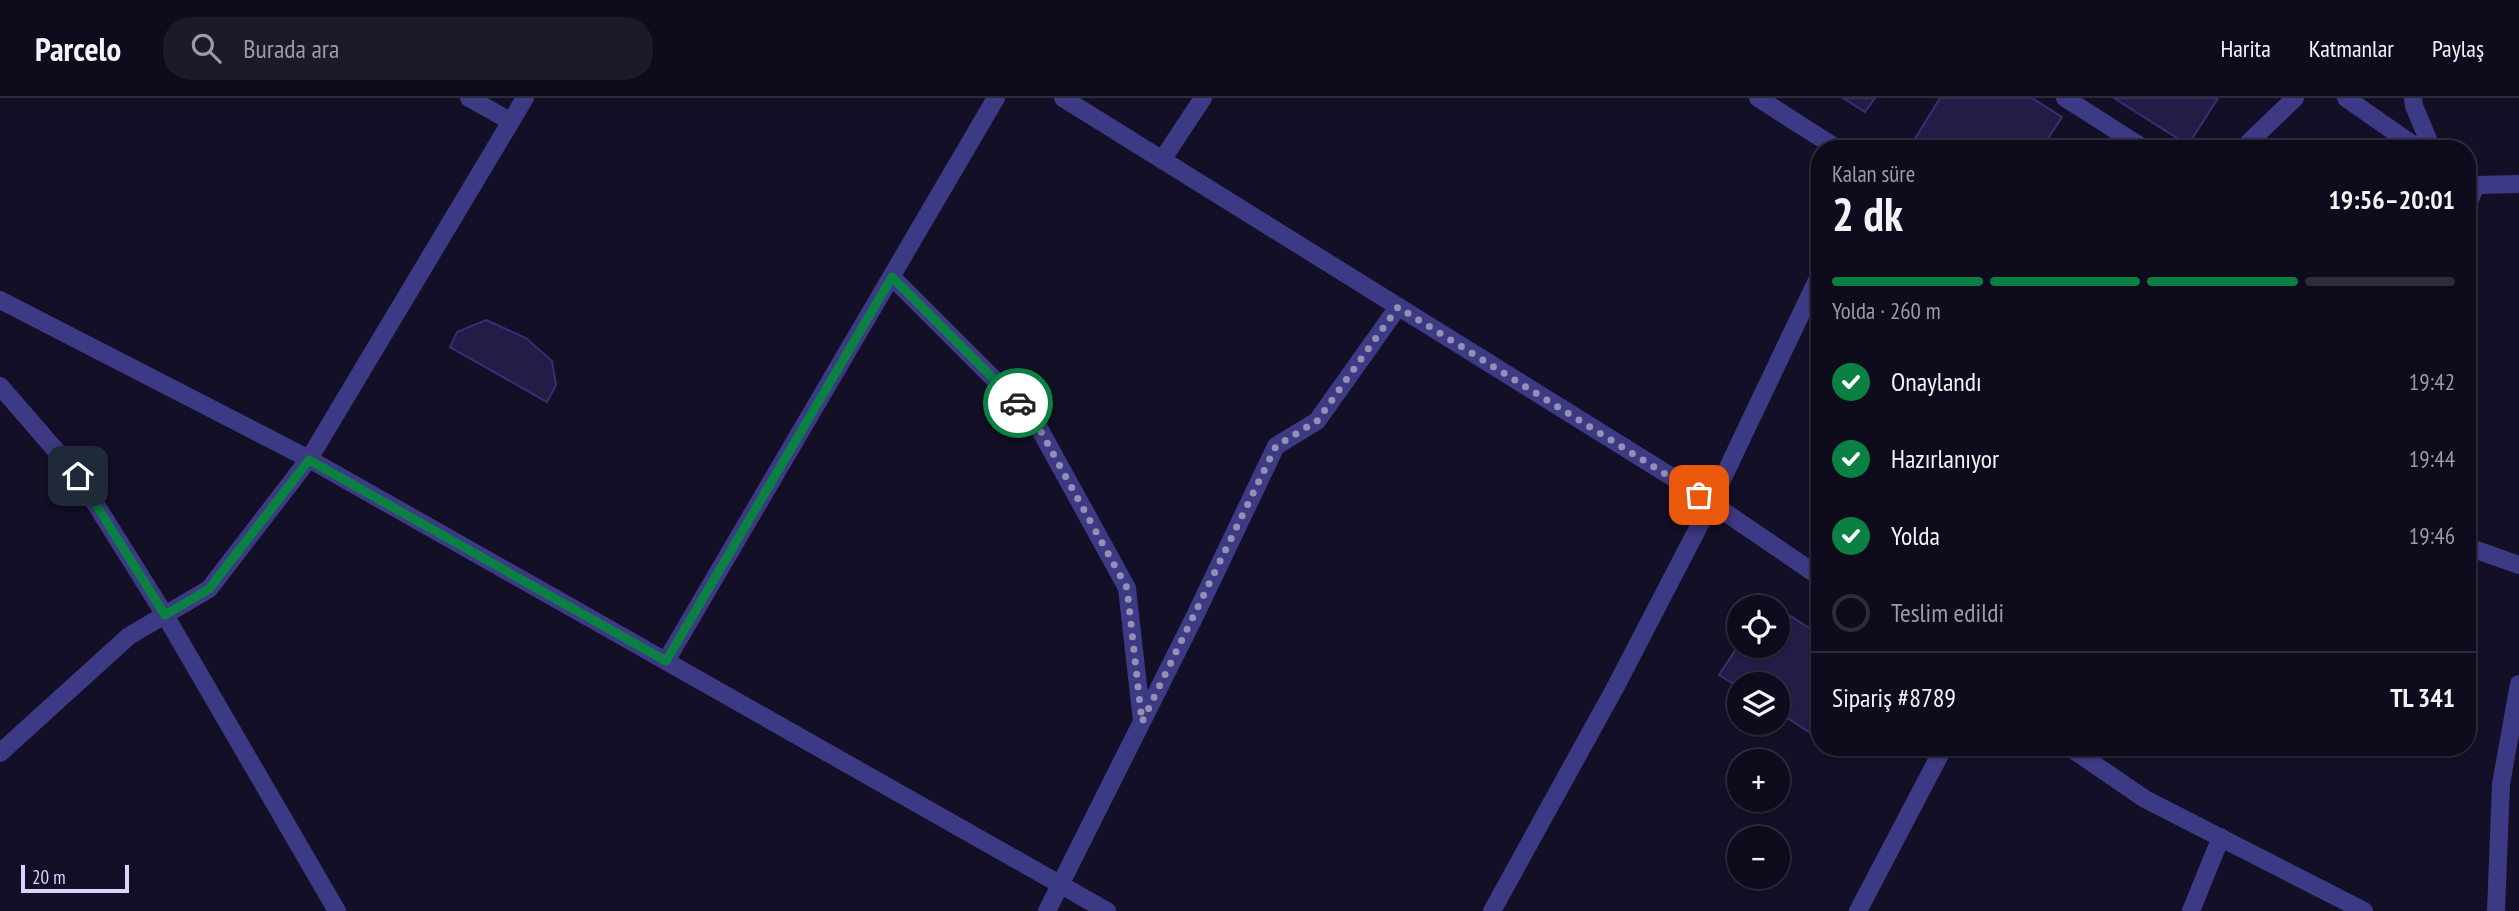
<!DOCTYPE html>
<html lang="tr">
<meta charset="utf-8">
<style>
body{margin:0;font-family:"PT Sans Narrow",sans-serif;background:#1c1929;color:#f1f3f6;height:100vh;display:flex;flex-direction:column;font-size:26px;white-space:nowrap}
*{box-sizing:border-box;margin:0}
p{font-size:23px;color:#9b9ba3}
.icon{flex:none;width:38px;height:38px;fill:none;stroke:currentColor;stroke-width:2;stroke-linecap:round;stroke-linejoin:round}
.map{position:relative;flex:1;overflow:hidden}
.drawer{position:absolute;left:1811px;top:42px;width:665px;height:616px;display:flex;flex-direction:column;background:#0e0b1c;border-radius:28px;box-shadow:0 2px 5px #0004,0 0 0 2px #2e2b3b}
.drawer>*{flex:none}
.tools{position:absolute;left:1727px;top:497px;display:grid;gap:14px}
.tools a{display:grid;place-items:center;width:63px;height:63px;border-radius:50%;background:#0e0b1c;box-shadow:0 2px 5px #0004,0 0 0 2px #2e2b3b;font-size:35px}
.scale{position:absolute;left:21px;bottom:18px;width:108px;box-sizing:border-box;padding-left:7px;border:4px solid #d9d4ff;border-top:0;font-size:19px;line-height:24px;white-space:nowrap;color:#d9d4ff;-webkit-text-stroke:5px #130f26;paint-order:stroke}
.pin{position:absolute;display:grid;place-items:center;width:60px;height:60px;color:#fff;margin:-30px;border-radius:14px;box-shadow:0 4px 10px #0006}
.courier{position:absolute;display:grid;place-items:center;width:70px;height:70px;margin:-35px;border:5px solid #0b8043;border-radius:50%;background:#fff;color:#222;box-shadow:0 2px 9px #0007}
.head em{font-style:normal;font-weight:800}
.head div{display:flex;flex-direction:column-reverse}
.head{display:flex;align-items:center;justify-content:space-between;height:119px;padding:0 21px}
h1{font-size:46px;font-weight:800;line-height:52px}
.bar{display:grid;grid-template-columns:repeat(4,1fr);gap:10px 7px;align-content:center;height:84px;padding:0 21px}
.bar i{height:9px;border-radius:5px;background:#2e2b3b}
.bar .current{background:#0b8043}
.bar p{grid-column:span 4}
.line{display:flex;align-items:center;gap:18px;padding:0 21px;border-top:2px solid #2e2b3b}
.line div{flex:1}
ol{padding:0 21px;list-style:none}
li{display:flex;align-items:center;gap:21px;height:77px}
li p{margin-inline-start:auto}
li .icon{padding:7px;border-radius:50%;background:#0b8043;color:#fff;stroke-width:4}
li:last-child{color:#9b9ba3}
li i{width:38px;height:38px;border:4px solid #2e2b3b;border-radius:50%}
header{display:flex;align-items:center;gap:42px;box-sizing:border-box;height:98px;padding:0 35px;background:#0e0b1c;border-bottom:2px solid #2e2b3b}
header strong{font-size:33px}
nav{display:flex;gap:38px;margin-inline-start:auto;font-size:24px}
.search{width:490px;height:63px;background:#1c1929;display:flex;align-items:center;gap:18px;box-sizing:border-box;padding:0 24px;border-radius:28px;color:#9b9ba3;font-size:26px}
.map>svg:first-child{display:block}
.building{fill:#241b47;stroke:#3b2d73;stroke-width:2}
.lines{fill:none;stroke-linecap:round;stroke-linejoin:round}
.street{stroke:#3d3a85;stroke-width:18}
.done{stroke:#948fb3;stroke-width:7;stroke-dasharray:0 12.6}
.route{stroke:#0b8043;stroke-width:9}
</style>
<header>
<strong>Parcelo</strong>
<div class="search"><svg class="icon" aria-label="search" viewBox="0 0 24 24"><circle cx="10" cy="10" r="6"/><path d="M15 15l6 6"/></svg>Burada ara</div>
<nav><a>Harita</a><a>Katmanlar</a><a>Paylaş</a></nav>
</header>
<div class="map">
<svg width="2519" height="813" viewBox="0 0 2519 813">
<rect width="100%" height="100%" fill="#130f26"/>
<g class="building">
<path d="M1843,0h32l-10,14z"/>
<path d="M1940,0h92l30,19 -21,32h-117l-11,-7z"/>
<path d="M2114,0h104l-30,47z"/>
<path d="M486,222l40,18 26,23 4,24 -9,17 -97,-55 7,-15z"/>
<path d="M1778,510l42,27v104l-42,-27v-28h-38v4l-21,-13 21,-32v3h38z"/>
</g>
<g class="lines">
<g class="street">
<path d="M469,0l41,23"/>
<path d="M1063,0l625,389 132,90"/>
<path d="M1758,0l80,51"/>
<path d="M2065,0l80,51"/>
<path d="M2346,0l73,51"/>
<path d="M2413,0l1,8 18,43"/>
<path d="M2242,51l53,-51"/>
<path d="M1162,62l41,-62"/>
<path d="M2468,82l8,5 43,-1"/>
<path d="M2468,106l8,-19"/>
<path d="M892,179l142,142 93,169 15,133"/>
<path d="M0,202l309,159 798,452"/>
<path d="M0,288l78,90 87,139 172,296"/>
<path d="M2468,449l51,18"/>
<path d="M666,563l330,-563"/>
<path d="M2069,649l76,52 219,112"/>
<path d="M0,655l129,-117 80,-47 100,-130 216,-361"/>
<path d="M1047,813l147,-293 82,-172 41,-25 81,-114"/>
<path d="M1492,813l123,-223 96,-185 109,-229"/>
<path d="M1858,813l86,-164"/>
<path d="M2191,813l30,-74"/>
<path d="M2496,813l5,-127 18,-100"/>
</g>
</g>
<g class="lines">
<path class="done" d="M1018,305l16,16 93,169 15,134 134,-276 41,-25 81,-114 301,188"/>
<path class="route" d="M78,378l87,139 44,-26 100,-129 357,201 226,-384 126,126"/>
</g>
</svg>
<div class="tools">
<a><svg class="icon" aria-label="locate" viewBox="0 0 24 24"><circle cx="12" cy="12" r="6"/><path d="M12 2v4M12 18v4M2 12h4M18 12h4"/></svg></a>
<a><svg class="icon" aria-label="layers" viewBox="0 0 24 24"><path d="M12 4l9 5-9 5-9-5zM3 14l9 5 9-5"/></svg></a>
<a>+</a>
<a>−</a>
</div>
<div class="scale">20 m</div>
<div class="pin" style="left:1699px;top:397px;background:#ea580c"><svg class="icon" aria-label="bag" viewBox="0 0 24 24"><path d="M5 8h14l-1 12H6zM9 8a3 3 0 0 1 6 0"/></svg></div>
<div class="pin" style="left:78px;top:378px;background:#1f2937"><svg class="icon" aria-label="home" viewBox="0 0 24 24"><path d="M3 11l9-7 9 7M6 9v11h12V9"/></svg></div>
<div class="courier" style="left:1018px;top:305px"><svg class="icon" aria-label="car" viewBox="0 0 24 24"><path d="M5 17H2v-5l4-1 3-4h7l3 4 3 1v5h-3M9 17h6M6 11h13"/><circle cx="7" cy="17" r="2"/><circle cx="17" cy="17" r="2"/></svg></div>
<section class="drawer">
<div class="head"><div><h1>2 dk</h1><p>Kalan süre</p></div><em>19:56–20:01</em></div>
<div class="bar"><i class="current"></i><i class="current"></i><i class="current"></i><i></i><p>Yolda · 260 m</p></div>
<ol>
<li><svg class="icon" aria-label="check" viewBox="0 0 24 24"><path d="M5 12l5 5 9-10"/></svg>Onaylandı<p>19:42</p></li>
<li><svg class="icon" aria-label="check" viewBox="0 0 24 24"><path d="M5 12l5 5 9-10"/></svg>Hazırlanıyor<p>19:44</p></li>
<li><svg class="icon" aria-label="check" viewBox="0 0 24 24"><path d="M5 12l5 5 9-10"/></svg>Yolda<p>19:46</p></li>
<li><i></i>Teslim edildi</li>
</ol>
<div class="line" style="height:91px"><div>Sipariş #8789</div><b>TL 341</b></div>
</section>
</div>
